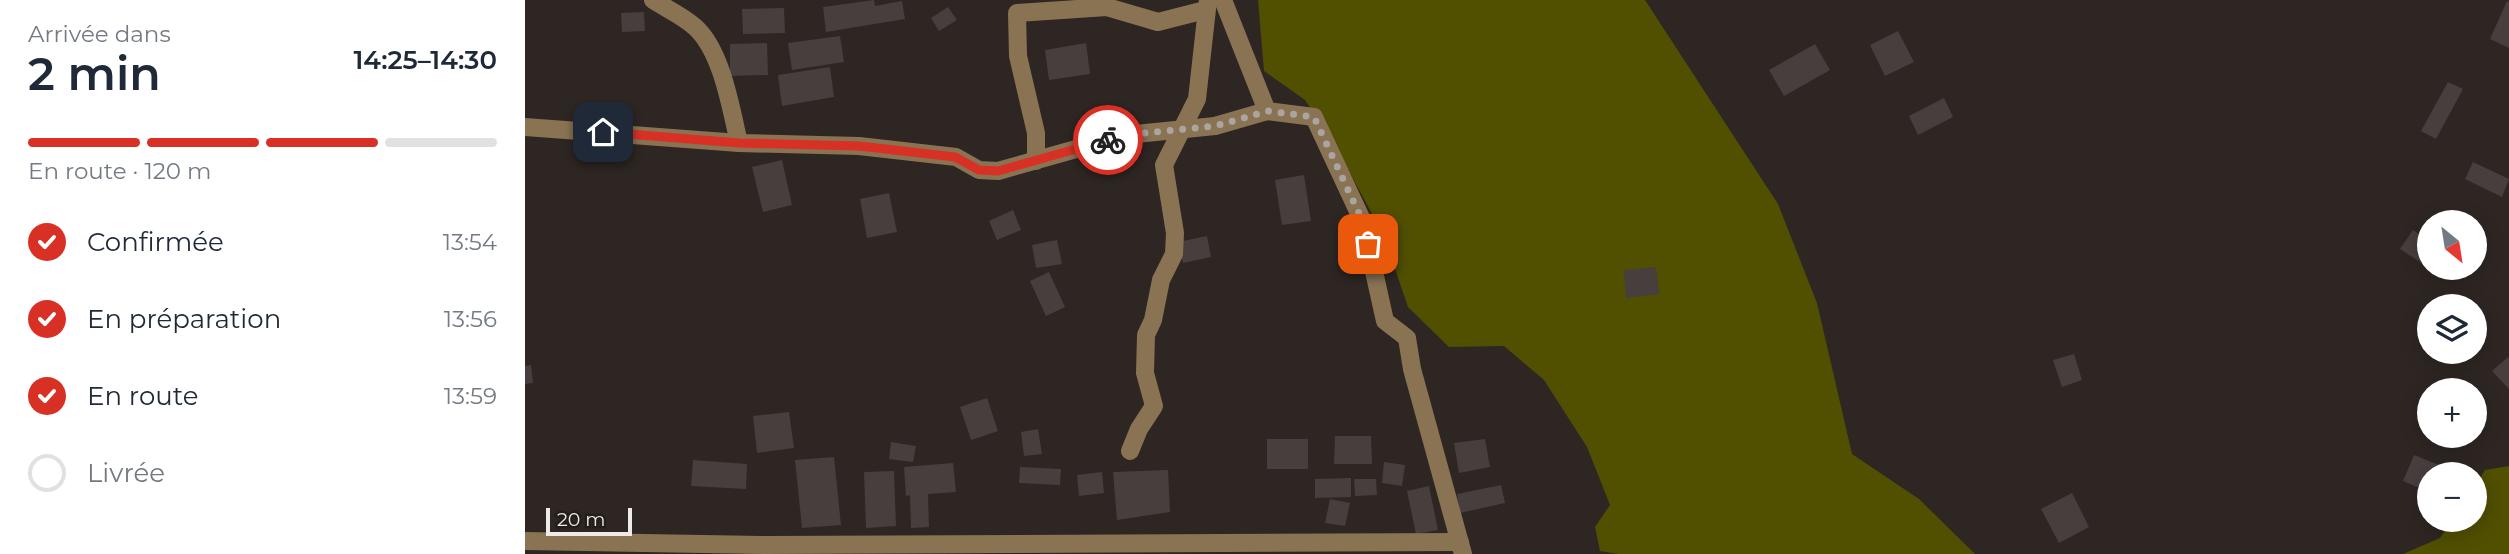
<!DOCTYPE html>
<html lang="fr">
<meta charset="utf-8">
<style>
body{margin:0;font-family:Montserrat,sans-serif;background:#f2f2f3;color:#1f2937;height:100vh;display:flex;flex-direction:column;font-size:26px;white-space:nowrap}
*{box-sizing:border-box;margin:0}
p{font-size:23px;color:#747a83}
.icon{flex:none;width:38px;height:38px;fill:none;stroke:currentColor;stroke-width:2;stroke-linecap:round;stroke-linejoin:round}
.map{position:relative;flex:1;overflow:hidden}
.panel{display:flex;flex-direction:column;background:#fff;width:525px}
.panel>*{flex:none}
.needle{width:46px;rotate:150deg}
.controls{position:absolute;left:1892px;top:210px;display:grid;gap:14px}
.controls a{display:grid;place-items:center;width:70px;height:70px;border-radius:50%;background:#fff;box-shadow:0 4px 18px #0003;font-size:35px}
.scale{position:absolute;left:21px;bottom:18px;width:86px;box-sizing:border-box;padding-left:7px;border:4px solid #efeae7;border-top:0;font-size:19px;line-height:24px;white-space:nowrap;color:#efeae7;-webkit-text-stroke:5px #241d1a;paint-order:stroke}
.pin{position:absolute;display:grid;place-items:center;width:60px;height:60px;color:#fff;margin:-30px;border-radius:14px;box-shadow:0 4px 10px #0006}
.courier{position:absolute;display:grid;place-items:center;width:70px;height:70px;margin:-35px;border:5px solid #d93025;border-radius:50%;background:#fff;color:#222;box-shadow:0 2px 9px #0007}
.headline em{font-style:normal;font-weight:600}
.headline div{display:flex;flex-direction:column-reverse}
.headline{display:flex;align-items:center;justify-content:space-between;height:119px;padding:0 28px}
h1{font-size:46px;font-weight:600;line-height:52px}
.bar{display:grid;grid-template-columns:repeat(4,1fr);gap:10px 7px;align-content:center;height:84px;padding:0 28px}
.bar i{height:9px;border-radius:5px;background:#e0e1e3}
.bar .current{background:#d93025}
.bar p{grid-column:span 4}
ol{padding:0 28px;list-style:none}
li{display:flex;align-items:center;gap:21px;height:77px}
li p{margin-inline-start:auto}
li .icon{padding:7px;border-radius:50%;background:#d93025;color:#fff;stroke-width:4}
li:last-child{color:#747a83}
li i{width:38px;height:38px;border:4px solid #e0e1e3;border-radius:50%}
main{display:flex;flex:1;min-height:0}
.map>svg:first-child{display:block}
.green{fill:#514f00}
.building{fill:#473e3e}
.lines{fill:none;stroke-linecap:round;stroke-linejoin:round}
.minor{stroke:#897353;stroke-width:18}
.done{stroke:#aba5a2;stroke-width:7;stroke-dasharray:0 12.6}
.route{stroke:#d93025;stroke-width:9}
</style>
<main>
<section class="panel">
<div class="headline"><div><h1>2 min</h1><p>Arrivée dans</p></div><em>14:25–14:30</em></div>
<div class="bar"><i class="current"></i><i class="current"></i><i class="current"></i><i></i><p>En route · 120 m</p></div>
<ol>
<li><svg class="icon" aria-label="check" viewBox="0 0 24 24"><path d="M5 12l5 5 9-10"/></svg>Confirmée<p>13:54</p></li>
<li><svg class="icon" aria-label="check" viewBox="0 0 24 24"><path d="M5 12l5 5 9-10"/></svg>En préparation<p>13:56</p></li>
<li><svg class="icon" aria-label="check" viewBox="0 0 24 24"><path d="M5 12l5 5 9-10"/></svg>En route<p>13:59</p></li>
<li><i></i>Livrée</li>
</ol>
</section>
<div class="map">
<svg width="1984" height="554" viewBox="0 0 1984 554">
<rect width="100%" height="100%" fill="#2e2623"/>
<g class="green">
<path d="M733,0h387l133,204 39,99 35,151 67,45 56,55h-357l-18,-3 -5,-24 15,-22 -23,-58 -43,-67 -40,-34 -55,1 -41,-40 -25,-73 -51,-94 -27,-40 -41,-29z"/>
<path d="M1984,466v88h-106l37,-16 12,-18h23v-33l10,-17z"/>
</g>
<g class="building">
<path d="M349,0l1,6 27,-5 3,18 -79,13 -3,-25z"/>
<path d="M1982,1l2,1v46l-19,-9z"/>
<path d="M423,7l9,13 -18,11 -8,-13z"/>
<path d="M259,8l1,25 -42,1 -1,-25z"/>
<path d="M119,12l1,19 -23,1 -1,-19z"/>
<path d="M1373,31l16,31 -29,14 -15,-31z"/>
<path d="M315,36l4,26 -52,8 -4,-27z"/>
<path d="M242,43l1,32 -38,1v-32z"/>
<path d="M561,43l4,31 -41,6 -4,-30z"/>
<path d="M1290,44l15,26 -46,26 -15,-26z"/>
<path d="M305,67l4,30 -52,9 -4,-31z"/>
<path d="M1923,82l15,7 -27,50 -15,-8z"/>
<path d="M1419,98l9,19 -35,18 -9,-19z"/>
<path d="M257,160l10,45 -29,7 -11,-45z"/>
<path d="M1948,162l36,17 -7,18 -37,-18z"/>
<path d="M779,175l7,46 -29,4 -7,-45z"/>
<path d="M364,193l8,39 -30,6 -7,-39z"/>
<path d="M488,210l8,20 -24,10 -8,-19z"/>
<path d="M1888,230l16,11v27l-29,-19z"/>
<path d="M682,236l4,21 -28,6 -5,-21z"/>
<path d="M532,240l5,24 -26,4 -4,-23z"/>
<path d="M1131,267l3,27 -33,4 -2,-28z"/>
<path d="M524,272l16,35 -19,9 -16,-35z"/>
<path d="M1549,354l8,26 -20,7 -9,-27z"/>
<path d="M1983,357l1,1v31l-17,-18z"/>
<path d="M6,365l2,18 -8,1v-18z"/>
<path d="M462,398l11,33 -27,9 -11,-33z"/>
<path d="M264,412l5,36 -37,5 -4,-37z"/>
<path d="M513,429l4,25 -18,2 -3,-24z"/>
<path d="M810,436h36l1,28h-38z"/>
<rect x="742" y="439" width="41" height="30"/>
<path d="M960,439l5,28 -31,6 -5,-30z"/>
<path d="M366,442l25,4 -3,16 -24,-3z"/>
<path d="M1889,455l35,14 -2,5h-18v18l-26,-11z"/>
<path d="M309,457l7,68 -39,3 -7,-68z"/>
<path d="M168,460l54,4 -1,25 -55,-3z"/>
<path d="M859,462l21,3 -3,21 -20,-3z"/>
<path d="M428,463l3,29 -28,2 1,33 -18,1 -1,-33 -4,1 -2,-29z"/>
<path d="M495,467l41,2 -1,16 -41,-2z"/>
<path d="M643,470l2,42 -53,8 -4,-48z"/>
<path d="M369,471l2,55 -30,2 -2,-56z"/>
<path d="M577,472l2,21 -25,3 -2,-21z"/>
<path d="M826,478v19l-36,1v-19z"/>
<path d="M829,479h22l1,16 -22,1z"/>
<path d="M976,485l4,18 -45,10 -3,-19z"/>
<path d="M904,486l9,44 -22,4 -9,-43z"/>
<path d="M1547,493l17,34 -30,16 -18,-34z"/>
<path d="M805,499l20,4 -5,23 -20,-3z"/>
</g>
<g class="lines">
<g class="minor">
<path d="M128,0c14,9 30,16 42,27 27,24 36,82 44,116"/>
<path d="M698,0l44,111 47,6 49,105 22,99 22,17 5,31 51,185"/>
<path d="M0,127l214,16 120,3 97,11 23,13 19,1 128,-36 89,-9 52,-15"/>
<path d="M511,161v-28l-18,-77 -1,-43 90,-6 51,15 47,-12"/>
<path d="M605,451l9,-22 15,-23 -9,-33 1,-38 7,-15 8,-40 13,-26 1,-21 -11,-68 33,-66 11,-99"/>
<path d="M0,541l237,4 698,-3"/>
</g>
</g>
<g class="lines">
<path class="done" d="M583,140l18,-5 89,-9 53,-15 46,6 49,105 5,22"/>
<path class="route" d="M78,132l136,11 120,3 96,11 24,13 19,1 110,-31"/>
</g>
</svg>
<div class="controls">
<a><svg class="needle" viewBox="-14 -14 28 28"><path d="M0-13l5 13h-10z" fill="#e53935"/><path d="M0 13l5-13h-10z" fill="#747a83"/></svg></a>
<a><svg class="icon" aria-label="layers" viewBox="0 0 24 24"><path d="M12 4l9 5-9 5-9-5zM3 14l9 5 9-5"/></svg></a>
<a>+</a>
<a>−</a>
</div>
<div class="scale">20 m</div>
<div class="pin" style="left:843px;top:244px;background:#ea580c"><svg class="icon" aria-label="bag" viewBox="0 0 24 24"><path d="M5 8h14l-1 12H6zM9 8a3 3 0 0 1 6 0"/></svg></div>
<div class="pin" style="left:78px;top:132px;background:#1f2937"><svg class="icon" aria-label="home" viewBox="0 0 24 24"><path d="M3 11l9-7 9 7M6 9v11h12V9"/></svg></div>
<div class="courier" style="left:583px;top:140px"><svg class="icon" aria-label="bike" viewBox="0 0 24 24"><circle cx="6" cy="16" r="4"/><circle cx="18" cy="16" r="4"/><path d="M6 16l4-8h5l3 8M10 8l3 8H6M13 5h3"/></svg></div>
</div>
</main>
